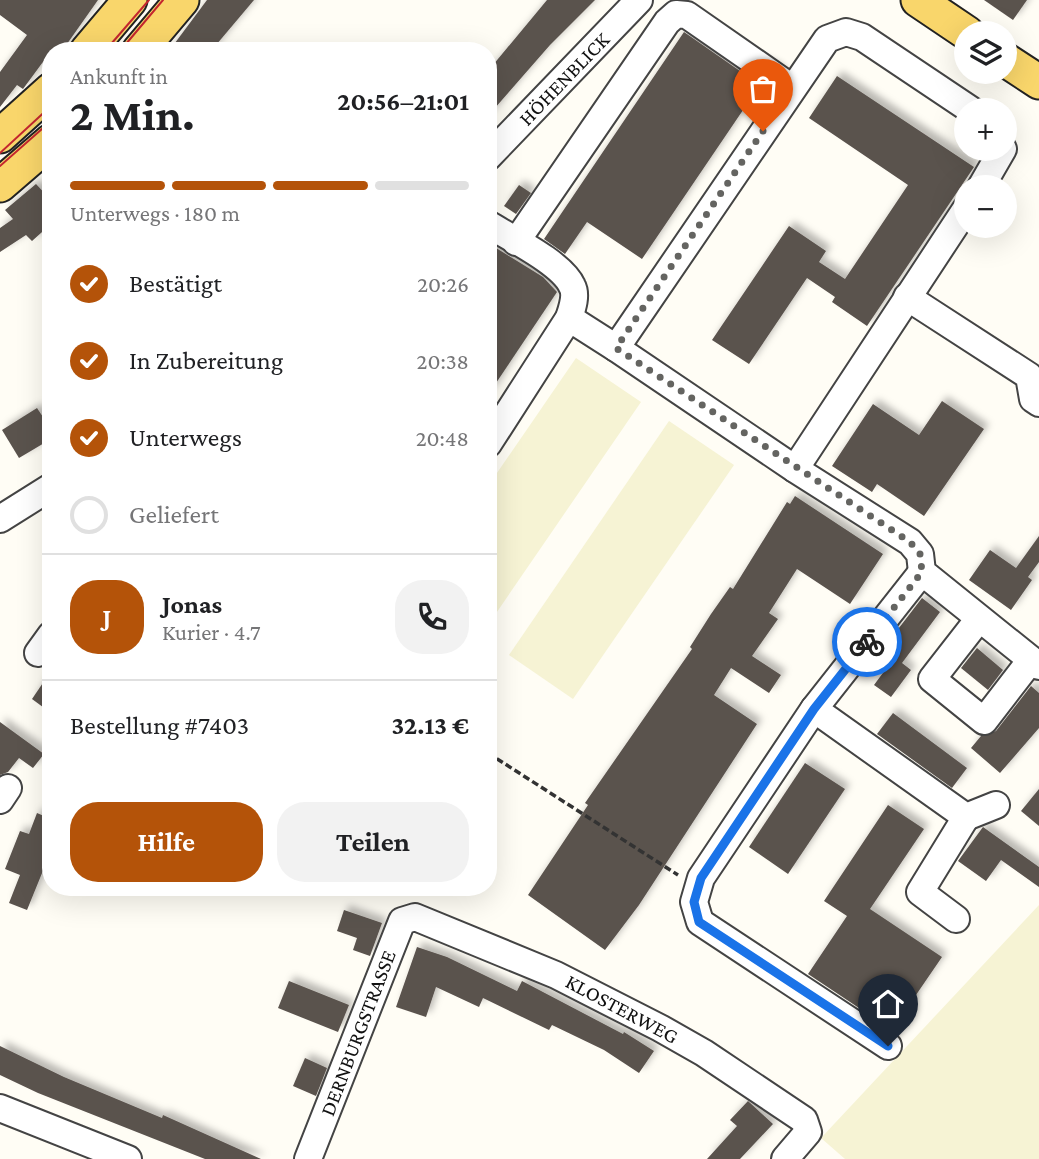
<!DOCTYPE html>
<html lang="de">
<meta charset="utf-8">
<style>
body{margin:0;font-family:"Crimson Pro",serif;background:#f2f2f2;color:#202124;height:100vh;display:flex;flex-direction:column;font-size:26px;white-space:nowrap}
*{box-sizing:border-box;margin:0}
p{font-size:23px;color:#757577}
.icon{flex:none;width:38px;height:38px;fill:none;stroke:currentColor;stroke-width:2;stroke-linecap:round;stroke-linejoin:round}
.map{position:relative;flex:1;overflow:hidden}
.side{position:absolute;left:42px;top:42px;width:455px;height:854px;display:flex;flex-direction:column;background:#fff;border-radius:28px;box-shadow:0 7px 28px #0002}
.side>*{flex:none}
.tools{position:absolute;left:954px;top:21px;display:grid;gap:14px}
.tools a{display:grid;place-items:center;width:63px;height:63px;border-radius:50%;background:#fff;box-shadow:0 7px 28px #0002;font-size:35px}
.pin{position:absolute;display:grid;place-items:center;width:60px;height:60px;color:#fff;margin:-72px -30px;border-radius:50% 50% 50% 0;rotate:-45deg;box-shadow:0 0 7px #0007}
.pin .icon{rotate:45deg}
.courier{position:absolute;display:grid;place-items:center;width:70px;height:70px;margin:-35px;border:5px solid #1a73e8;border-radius:50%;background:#fff;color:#222;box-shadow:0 2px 9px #0007}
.head em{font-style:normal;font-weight:700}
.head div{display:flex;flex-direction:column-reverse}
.head{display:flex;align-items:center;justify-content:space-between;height:119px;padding:0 28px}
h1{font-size:46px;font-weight:700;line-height:52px}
.bar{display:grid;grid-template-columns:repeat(4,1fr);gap:10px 7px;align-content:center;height:84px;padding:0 28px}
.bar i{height:9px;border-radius:5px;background:#e0e0e0}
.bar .current{background:#b45309}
.bar p{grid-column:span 4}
.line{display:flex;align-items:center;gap:18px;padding:0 28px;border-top:2px solid #e0e0e0}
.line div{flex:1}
.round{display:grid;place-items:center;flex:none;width:74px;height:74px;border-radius:28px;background:#f2f2f2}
ol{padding:0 28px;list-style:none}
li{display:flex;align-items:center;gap:21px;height:77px}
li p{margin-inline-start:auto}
li .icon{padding:7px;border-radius:50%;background:#b45309;color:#fff;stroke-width:4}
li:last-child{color:#757577}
li i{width:38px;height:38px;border:4px solid #e0e0e0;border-radius:50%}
.primary-button{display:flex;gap:14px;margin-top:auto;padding:14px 28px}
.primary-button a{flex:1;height:80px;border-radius:28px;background:#b45309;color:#fff;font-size:28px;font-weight:700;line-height:80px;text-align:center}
.primary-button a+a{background:#f2f2f2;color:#202124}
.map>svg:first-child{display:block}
.farmland{fill:#f6f3d4}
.building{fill:#5a524d;filter:url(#shadow)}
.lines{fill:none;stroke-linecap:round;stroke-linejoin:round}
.minor-casing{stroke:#444;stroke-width:30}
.major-casing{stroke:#222;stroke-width:37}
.path{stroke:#333;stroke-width:3.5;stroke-dasharray:7 3.5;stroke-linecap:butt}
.minor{stroke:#fff;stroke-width:26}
.major{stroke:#f9d66b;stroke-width:33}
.tram{stroke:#c4262e;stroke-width:2}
.done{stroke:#646461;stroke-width:7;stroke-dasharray:0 12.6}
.route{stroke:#1a73e8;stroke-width:9}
.labels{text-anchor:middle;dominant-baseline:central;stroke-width:7;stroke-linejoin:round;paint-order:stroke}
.street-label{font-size:21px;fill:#111;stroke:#fff}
</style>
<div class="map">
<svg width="1039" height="1159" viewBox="0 0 1039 1159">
<defs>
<filter id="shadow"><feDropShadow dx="5" dy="-5" stdDeviation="3.5" flood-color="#0004"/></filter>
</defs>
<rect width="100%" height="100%" fill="#fffdf5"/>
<g class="farmland">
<path d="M576,358l65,44 -153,223v-139z"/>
<path d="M669,421l65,44 -161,234 -64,-44z"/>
<path d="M1039,905v254h-194l-24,-21z"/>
</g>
<g class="building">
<path d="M0,0h98l-36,51h-11l-28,38 -6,-4 -17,22v-35l27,-37 -27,-20z"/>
<path d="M207,0h47l-43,51h-42z"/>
<path d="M547,0h48l-45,45 -62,71v-45z"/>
<path d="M984,0h43l-14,20z"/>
<path d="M684,32l76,53 -118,174 -55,-37 -22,32 -21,-15z"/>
<path d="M837,76l137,91 -107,159 -35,-24 3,-5 -28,-19 -58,86 -37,-24 77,-114 37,25 -7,11 26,17 63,-94 -99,-67z"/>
<path d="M36,184l15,16v24l-19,17 -6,-6 -26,17v-24l13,-9 -8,-9z"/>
<path d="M519,185l12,8 -15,21 -12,-8z"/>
<path d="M488,243l55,34 14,15 -69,103z"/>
<path d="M942,401l42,28 -60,87 -47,-32 -5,8 -40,-26 41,-62 46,31z"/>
<path d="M37,408l14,21v10l-32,19 -17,-28z"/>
<path d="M795,496l88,58 -33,50 -53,-35 -28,44 9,6 -26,37 29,19 -12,18 -38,-25 -17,27 43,29 -118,181 -34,45 -77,-55 60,-90 -3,-2 107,-154 -2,-2 21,-33 19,-27 3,2 54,-87 3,2z"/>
<path d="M1039,536v26l-11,15 4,3 -21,30 -42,-30 21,-30 26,18z"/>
<path d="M922,598l18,14 -38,51 9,7 -20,27 -17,-12 20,-27 -12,-8z"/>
<path d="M977,648l26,22 -15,20 -27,-22z"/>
<path d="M51,671v42l-19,-14z"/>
<path d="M1031,686l8,7v35l-39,45 -29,-25 10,-12 15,-5z"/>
<path d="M893,713l74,55 -15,20 -75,-54z"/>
<path d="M0,722l44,32 -11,14 -14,-10 -11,14 -8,3z"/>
<path d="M805,763l40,26 -57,85 -39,-27z"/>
<path d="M1039,789v37l-18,-15z"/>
<path d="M888,805l36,24 -54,80 72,48 -50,73 -84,-56 39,-58 -23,-15z"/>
<path d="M37,813l14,6v32l-24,59 -18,-7 11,-28 -15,-6 15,-38 9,3z"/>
<path d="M983,827l56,40v20l-38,-27 -15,21 -28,-20z"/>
<path d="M344,910l38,13 -12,33 -17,-6 4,-12 -20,-7z"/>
<path d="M417,947l30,10 70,34 5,-10 101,53 1,-2 30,19 -15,22 -35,-23 -52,-25 -3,5 -66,-32 -4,9 -43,-20 -10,30 -30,-10z"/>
<path d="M289,981l60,24 -11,27 -60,-24z"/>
<path d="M0,1046l64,31 98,41 1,-3 98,44h-56l-167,-66 -38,-18z"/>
<path d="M305,1058l22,10 -11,28 -23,-10z"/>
<path d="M748,1101l25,23 -33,35h-33l30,-33 -7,-6z"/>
</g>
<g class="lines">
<defs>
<g id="minor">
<path d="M488,157l151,-157"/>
<path d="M981,187l22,-38"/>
<path d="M966,209l-171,260 -179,-121 211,-309 19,-7 16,5 109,73"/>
<path d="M488,224c22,14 74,39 84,62 5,9 0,23 -3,32l-81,126"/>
<path d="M516,242l151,-220 9,-8 11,1 105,73"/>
<path d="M907,297l122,79 4,23 6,4"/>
<path d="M569,318l47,30"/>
<path d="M795,469l115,73 10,12 2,18 117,94"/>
<path d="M0,519l51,-32"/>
<path d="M922,572l-108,137 152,108 30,-12"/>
<path d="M978,620l-46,59 52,42 47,-61"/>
<path d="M38,653l13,-18"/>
<path d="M814,709l-113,169 -7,24 6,20 188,124"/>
<path d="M0,800l8,-12"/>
<path d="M956,919l-36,-27 46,-75"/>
<path d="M0,1108l128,51"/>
<path d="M308,1159l94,-238 13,-4 141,58 104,53 44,25 100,67 4,12 -23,27"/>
</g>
<g id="major">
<path d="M918,0l49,33"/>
<path d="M87,51l43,-51"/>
<path d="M139,51l43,-51"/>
<path d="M1004,59l35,23"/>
<path d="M0,136l51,-46"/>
<path d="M0,185l51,-44"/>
</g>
</defs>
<use href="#minor" class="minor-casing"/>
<use href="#major" class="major-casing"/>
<path class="path" d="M488,753l190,122"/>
<use href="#minor" class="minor"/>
<use href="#major" class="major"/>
<g class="tram">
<path d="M105,51l44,-51"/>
<path d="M120,51l43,-51"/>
<path d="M0,153l51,-47"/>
<path d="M0,166l51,-45"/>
</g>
</g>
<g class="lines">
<path class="done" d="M763,131l-147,217 294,194 10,12 2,18 -55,70"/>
<path class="route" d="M867,642l-53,67 -113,169 -7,24 5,20 189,124"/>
</g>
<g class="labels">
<g class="street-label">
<text transform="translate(564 79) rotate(-46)">HÖHENBLICK</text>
<text transform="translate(622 1009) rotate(28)">KLOSTERWEG</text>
<text transform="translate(358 1033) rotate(-69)">DERNBURGSTRASSE</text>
</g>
</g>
</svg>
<div class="tools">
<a><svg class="icon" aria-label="layers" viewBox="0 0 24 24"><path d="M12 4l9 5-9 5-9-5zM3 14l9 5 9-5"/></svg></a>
<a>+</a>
<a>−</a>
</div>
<div class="pin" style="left:763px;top:131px;background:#ea580c"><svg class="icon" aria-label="bag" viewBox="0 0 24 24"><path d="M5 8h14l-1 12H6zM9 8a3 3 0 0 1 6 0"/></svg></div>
<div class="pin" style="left:888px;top:1046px;background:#1f2937"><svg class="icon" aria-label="home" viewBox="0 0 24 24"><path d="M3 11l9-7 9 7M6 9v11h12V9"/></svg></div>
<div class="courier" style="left:867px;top:642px"><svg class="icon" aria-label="bike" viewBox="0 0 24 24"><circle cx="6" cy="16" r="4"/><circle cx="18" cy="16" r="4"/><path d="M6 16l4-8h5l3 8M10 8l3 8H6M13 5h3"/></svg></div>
<section class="side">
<div class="head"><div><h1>2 Min.</h1><p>Ankunft in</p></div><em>20:56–21:01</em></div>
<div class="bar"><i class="current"></i><i class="current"></i><i class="current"></i><i></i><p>Unterwegs · 180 m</p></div>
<ol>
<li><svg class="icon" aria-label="check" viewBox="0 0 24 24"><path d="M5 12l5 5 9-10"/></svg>Bestätigt<p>20:26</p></li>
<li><svg class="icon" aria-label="check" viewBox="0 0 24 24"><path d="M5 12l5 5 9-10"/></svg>In Zubereitung<p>20:38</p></li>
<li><svg class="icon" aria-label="check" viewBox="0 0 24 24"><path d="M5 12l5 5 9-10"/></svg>Unterwegs<p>20:48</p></li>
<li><i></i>Geliefert</li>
</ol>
<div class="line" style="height:126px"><b class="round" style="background:#b45309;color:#fff">J</b><div><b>Jonas</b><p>Kurier · 4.7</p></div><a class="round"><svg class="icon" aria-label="phone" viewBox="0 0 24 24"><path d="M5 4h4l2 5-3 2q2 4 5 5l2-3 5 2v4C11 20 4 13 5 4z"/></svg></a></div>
<div class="line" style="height:91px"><div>Bestellung #7403</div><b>32.13 €</b></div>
<div class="primary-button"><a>Hilfe</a><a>Teilen</a></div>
</section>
</div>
